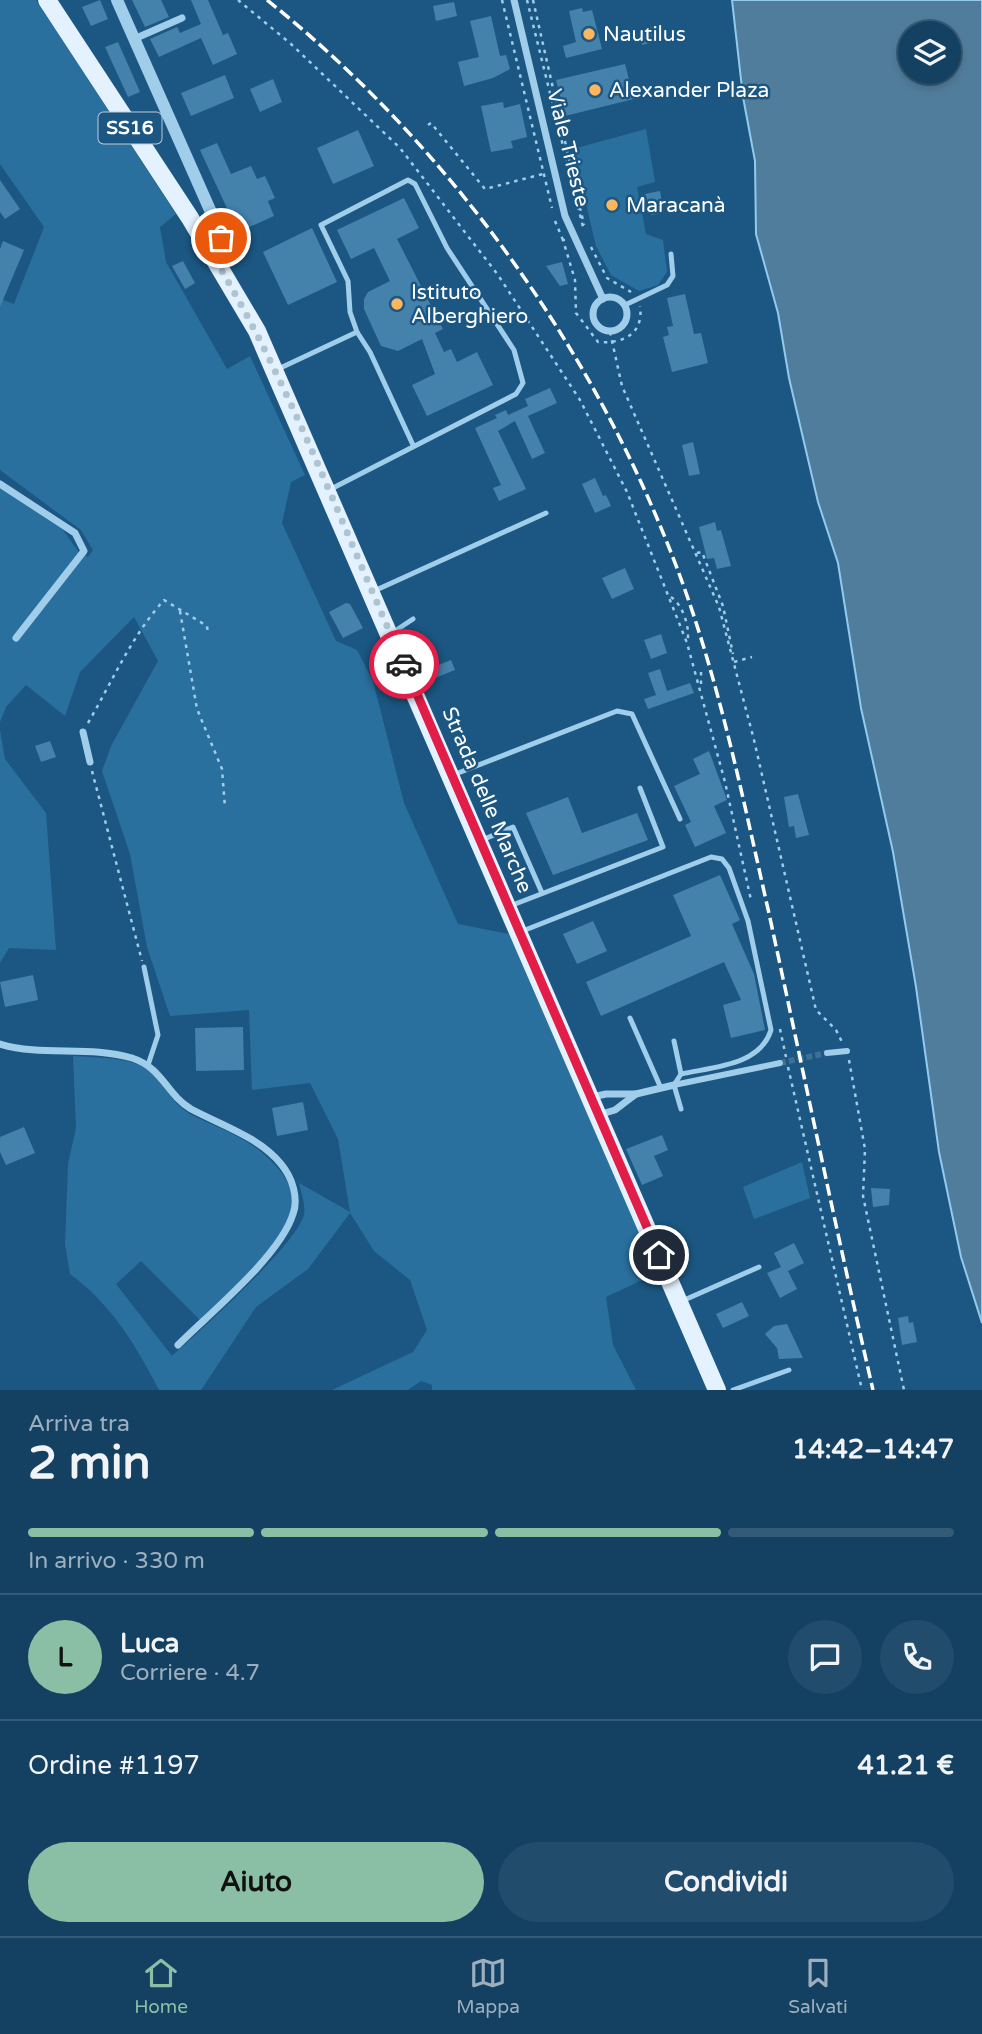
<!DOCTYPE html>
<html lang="it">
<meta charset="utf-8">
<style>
body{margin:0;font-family:"Varela Round",sans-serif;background:#214c6b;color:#f1f3f6;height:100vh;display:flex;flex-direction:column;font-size:26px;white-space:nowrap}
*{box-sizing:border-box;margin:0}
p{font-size:23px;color:#9dafbe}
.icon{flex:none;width:38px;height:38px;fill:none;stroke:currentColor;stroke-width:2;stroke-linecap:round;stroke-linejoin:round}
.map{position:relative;height:1390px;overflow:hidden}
.panel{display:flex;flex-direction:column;background:#144162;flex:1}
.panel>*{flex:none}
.fabs{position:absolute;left:898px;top:21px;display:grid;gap:14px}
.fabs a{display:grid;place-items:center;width:63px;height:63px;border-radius:50%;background:#144162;box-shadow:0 4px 10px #0003,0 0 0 2px #335a77;font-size:35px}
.pin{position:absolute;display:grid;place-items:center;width:60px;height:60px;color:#fff;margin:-30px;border:4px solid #fff;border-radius:50%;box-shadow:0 2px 7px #0007}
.courier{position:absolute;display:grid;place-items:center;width:70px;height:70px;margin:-35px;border:5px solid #e11d48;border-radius:50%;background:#fff;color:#222;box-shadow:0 2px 9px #0007}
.overview em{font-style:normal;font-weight:800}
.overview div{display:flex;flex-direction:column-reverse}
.overview{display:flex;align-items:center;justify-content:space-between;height:119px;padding:0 28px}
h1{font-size:46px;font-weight:800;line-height:52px}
.bar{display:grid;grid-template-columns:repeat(4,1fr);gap:10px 7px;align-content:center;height:84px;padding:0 28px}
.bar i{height:9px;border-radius:5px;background:#335a77}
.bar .selected{background:#8abfa5}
.bar p{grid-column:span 4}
.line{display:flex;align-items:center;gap:18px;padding:0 28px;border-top:2px solid #335a77}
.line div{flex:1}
.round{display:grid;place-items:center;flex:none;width:74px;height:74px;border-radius:37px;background:#214c6b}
.action{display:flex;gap:14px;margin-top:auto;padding:14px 28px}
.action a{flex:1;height:80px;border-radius:42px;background:#8abfa5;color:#111;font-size:28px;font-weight:800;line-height:80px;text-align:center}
.action a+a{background:#214c6b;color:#f1f3f6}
.menu{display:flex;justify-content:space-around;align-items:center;height:98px;border-top:2px solid #335a77;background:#144162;font-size:19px;color:#9dafbe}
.menu a{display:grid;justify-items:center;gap:4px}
.menu .selected{color:#8abfa5}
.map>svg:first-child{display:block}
.green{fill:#2a709f}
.water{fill:#517d9c;stroke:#92caed;stroke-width:2;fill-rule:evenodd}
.building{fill:#4481ab}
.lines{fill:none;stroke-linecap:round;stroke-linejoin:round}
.pedestrian-tunnel{stroke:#3d7095;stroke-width:6;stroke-dasharray:6 3;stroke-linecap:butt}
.path{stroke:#a0cdea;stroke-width:2.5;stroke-dasharray:3.5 5;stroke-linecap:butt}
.service{stroke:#a0cdea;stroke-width:5}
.pedestrian{stroke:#a0cdea;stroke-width:6}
.minor{stroke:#a0cdea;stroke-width:7}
.tertiary{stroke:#a0cdea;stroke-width:12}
.primary{stroke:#e4f2ff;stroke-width:18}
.rail{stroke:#fff;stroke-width:3.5;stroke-dasharray:12 5;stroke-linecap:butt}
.done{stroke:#afc4d3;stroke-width:7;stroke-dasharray:0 12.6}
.route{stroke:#e11d48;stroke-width:9}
.poi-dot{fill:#fcb65c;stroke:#1b5782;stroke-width:2.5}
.labels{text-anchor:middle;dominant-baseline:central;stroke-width:5;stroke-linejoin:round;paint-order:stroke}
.shield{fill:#1b5782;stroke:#bbcdda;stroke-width:2}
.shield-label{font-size:19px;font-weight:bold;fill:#fff}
.poi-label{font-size:21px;fill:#fff;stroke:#1b5782;text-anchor:start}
.street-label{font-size:21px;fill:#fff;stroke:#1b5782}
</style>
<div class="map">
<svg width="982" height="1390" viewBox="0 0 982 1390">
<rect width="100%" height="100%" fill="#1b5782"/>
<g class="green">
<path d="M0,0h36l140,214 -16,13 6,35 61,107 23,-13 55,119 -14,7 -9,41 54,118 21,9 16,31 31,122 54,121 51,10 148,339 -51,24 7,48 23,45h-204v-5l-11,-4 -13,9h-76l81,-38 14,-22 -17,-50 -36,-29 -24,-38 -42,56 -52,38 -55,83h-42c-24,-46 -47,-85 -89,-116l-5,-30 3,-80 8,-36 -3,-72c23,2 65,0 81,19 12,13 20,30 36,39 27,14 57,23 79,45 12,11 26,29 23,46 -5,39 -65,87 -92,115l-59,-59 -25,23 56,72c27,-24 124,-111 132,-141 2,-9 -3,-23 -5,-32l51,29 -12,-73 -28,-56 -58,7 -3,-80 -79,6 -23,-69 -17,-93 -28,-83 9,-25 47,-85 -24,-44 -54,55 -15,44 -39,-31 -20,22 -6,15v-235l63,43 15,21 10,6 5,-7 -12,-20 -81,-60v-171l14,5 30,-77 -44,-63z"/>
<path d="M646,129l9,53 -18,5 9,47 17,6 4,32 -9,13 -19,6 -28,-16 -15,-29 -23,-97z"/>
<path d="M0,730l5,29 41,54 10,137 -47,-2 -9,15z"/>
<path d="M802,1162l8,36 -56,21 -11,-32z"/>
</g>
<path class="water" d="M732,0h250v1323l-21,-66 -22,-105 -23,-165 -23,-135 -32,-144 -23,-145 -20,-61 -29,-124 -11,-65 -22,-79 -1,-73 -12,-64zM910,33h38v39h-38z"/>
<g class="building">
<path d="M100,0l8,19 -17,7 -9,-19z"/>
<path d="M132,0h29l8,17 -24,10z"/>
<path d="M191,0h17l15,35 5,-2 9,21 -24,11 -12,-27 -42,19 -9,-18 27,-12 3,6 21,-9z"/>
<path d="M454,2l3,14 -21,5 -3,-15z"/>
<path d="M582,8l1,4 9,-2 10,39 -36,9 -3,-12 13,-4 -7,-31z"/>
<path d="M491,16l9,40 6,-1 4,14 -17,9 -29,8 -6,-24 21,-5 -9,-36z"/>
<path d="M655,26l3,15 -16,4 -3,-15z"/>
<path d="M118,42l22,50 -12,5 -23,-50z"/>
<path d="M625,64l9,35 -69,17 -9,-36z"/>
<path d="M225,75l9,23 -43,18 -10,-23z"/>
<path d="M273,79l9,23 -22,10 -10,-23z"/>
<path d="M503,102l1,6 16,-4 7,33 -16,4 2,7 -22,4 -10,-46z"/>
<path d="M358,130l16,36 -41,18 -16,-36z"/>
<path d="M217,143l14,31 20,-8 6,13 8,-3 10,22 -7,3 6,15 -36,16 -38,-82z"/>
<path d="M0,180l20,29 -15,10 -5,-7z"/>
<path d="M660,191l4,22 -13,2 -6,-21z"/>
<path d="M404,198l15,30 -22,11 46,90 -8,4 9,19 7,-3 6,13 20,-10 16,33 -66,31 -15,-31 23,-11 -13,-35 -24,12 -17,-5 -17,-37v-10l4,-7 22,-11 -16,-33 -23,11 -14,-29z"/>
<path d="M312,228l25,54 -49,23 -25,-53z"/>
<path d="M3,241l21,9 -24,57v-58z"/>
<path d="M183,261l12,22 -10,6 -13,-23z"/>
<path d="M562,262l6,22 -8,2 -14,-20z"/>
<path d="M685,294l9,40 7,-1 7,30 -36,9 -9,-35 6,-2 -2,-8 6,-1 -6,-28z"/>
<path d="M550,388l7,15 -29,13 17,37 -13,6 -17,-38 -17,10 28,58 -27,12 -6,-13 8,-3 -26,-57 22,-10 -2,-3 11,-5 2,5 20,-9 -3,-7z"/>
<path d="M693,442l7,32 -11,2 -7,-31z"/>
<path d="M595,478l8,18 3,-1 5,11 -16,7 -13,-29z"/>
<path d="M715,522l2,9 4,-1 10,36 -14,3 -3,-11 -7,1 -8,-32z"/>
<path d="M625,568l9,21 -22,10 -10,-21z"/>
<path d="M346,603l4,1 13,24 -20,10 -14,-26z"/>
<path d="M661,634l6,19 -16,6 -7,-19z"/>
<path d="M451,660l4,10 -20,8 -4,-10z"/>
<path d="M660,669l7,22 23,-8 4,10 -46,16 -4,-10 12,-4 -8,-22z"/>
<path d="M50,741l6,16 -15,5 -6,-16z"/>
<path d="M709,751l18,49 -13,6 12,27 -31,14 -10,-22 6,-3 -17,-36 26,-12 -7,-15z"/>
<path d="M798,794l11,41 -13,3 -2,-12 -5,1 -5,-30z"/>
<path d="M568,797l14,36 55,-20 11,27 -95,35 -27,-62z"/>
<path d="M720,875l20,45 -8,4 22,50 11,56 -34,8 -8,-33 18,-5 -17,-38 -123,54 -15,-34 105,-46 -18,-41z"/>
<path d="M593,921l14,30 -30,13 -14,-30z"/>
<path d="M33,975l5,25 -33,7 -5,-25z"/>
<path d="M243,1027l1,43 -48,1 -1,-43z"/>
<path d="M303,1102l5,28 -31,6 -5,-28z"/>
<path d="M24,1127l11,26 -29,12 -6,-13v-15z"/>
<path d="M662,1135l6,15 -14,6 9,20 -21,9 -16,-36z"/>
<path d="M871,1188l19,1 -1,16 -16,2z"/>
<path d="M794,1243l10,20 -16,8 9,18 -17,9 -13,-25 14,-6 -7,-14z"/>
<path d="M742,1302l7,14 -26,12 -7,-14z"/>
<path d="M908,1316l1,7 4,-1 4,20 -15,3 -4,-27z"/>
<path d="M787,1324l16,34 -24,1 -2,-11 -12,-14 9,-8z"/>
</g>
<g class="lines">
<path class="pedestrian-tunnel" d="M780,1063l47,-10"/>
<g class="path">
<path d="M238,0l53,44 109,104 98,127 82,125 47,92 60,151 38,139 26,118"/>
<path d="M502,0l50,208"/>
<path d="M527,0l57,231"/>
<path d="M533,0l51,225"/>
<path d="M428,125l3,-2 54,66 58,-15"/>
<path d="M555,221l8,19"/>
<path d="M565,240h-2l12,40 1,33 22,29c25,2 46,-8 42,-36"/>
<path d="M591,247l16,31 24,14"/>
<path d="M610,332l12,54 97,221 35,133 62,270 20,20 7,14"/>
<path d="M697,553l5,-1 21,54 10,48"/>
<path d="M671,597c12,8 20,32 16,46"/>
<path d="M180,611l17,98 25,60 3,39"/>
<path d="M734,662l18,-5"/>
<path d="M701,672v14"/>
<path d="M88,723c25,-43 43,-86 76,-123l43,26 1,8"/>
<path d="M92,771l50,190"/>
<path d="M780,1029l6,28"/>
<path d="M849,1060l16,89 -2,47 41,194"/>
<path d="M788,1067l74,323"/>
</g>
<g class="service">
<path d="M625,305l42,-20 6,-9 -2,-22"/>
<path d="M276,370l81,-38"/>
<path d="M331,489l185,-95 7,-11 -9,-33 -67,-102 -32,-64 -7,-4 -87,45 27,56 2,31 7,20 13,20 43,93"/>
<path d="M374,591l172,-78"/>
<path d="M392,633l21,-14"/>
<path d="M453,775l164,-64 15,3 48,105"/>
<path d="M482,840l31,-13 29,66"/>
<path d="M510,906l153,-59 -23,-59"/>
<path d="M520,932l191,-75 11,2 7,9 19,53 23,109c-11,36 -59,37 -90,44"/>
<path d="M144,967l14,68 -10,30"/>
<path d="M630,1018l30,68"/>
<path d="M674,1041l7,33 -7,11 7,24"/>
<path d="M682,1301l77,-34"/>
<path d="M733,1390l56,-20"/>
</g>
<g class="pedestrian">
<path d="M827,1053l20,-2"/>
<path d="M674,1085l106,-22"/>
</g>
<g class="minor">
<path d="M514,0l51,216 38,83"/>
<path d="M134,39l48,-21"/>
<circle cx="610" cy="314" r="17"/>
<path d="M0,484l75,49 9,18 -68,87"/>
<path d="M83,732l7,30"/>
<path d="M0,1044c42,13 89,1 132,14 31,10 34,36 59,51 30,16 68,28 90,55 11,13 18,34 12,50 -13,42 -83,99 -115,131"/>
<path d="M592,1097l14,-3h30l38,-9"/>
<path d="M598,1115l17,-5 21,-16"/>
</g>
<path class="tertiary" d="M117,0l101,228 3,10 -8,18"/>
<path class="primary" d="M47,0l143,218 67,113 460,1059"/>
<path class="rail" d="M267,0c179,143 322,342 405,555 45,115 69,235 96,354 35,161 68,321 105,481"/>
</g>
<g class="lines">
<path class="done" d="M221,238l-8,18c78,128 129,271 191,408"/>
<path class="route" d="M404,664l255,591"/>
</g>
<g class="poi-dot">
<circle cx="589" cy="34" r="7"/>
<circle cx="595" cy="90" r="7"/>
<circle cx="612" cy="205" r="7"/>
<circle cx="397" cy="304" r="7"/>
</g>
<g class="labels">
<rect class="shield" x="98.5" y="112.5" width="63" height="31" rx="5"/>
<g class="shield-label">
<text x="130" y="128">SS16</text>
</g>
<g class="poi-label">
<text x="603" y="34">Nautilus</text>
<text x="609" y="90">Alexander Plaza</text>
<text x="626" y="205">Maracanà</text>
<text x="411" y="292">Istituto<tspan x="411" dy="24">Alberghiero</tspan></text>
</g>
<g class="street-label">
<text transform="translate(568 148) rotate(76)">Viale Trieste</text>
<text transform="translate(487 800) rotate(67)">Strada delle Marche</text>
</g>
</g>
</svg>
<div class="fabs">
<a><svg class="icon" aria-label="layers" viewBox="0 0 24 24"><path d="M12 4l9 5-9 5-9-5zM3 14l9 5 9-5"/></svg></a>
</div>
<div class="pin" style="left:221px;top:238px;background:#ea580c"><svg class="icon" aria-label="bag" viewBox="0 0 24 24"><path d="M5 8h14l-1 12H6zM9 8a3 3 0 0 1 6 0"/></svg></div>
<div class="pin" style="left:659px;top:1255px;background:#1f2937"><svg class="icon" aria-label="home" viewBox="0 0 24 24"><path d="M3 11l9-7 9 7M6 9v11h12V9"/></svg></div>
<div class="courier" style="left:404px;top:664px"><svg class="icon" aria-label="car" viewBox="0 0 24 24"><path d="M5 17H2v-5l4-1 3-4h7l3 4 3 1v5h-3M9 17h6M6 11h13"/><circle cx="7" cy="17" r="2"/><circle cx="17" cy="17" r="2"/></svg></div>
</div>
<section class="panel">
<div class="overview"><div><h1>2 min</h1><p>Arriva tra</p></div><em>14:42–14:47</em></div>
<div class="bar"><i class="selected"></i><i class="selected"></i><i class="selected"></i><i></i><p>In arrivo · 330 m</p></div>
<div class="line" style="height:126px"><b class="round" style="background:#8abfa5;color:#111">L</b><div><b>Luca</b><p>Corriere · 4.7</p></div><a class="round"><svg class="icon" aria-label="chat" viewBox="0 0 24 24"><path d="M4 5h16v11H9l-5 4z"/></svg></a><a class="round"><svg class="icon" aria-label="phone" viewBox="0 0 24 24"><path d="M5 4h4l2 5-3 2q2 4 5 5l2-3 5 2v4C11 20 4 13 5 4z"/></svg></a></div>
<div class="line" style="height:91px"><div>Ordine #1197</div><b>41.21 €</b></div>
<div class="action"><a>Aiuto</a><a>Condividi</a></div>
</section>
<nav class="menu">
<a class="selected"><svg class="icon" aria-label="home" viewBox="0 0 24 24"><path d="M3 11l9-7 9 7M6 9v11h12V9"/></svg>Home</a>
<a><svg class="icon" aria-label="map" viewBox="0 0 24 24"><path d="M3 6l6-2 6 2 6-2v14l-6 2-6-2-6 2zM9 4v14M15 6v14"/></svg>Mappa</a>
<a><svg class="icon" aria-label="saved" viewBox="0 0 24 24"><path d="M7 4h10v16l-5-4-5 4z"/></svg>Salvati</a>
</nav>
